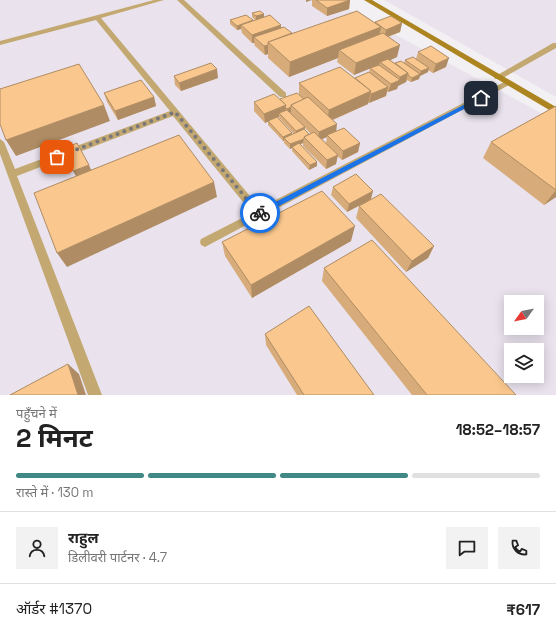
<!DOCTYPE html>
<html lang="hi">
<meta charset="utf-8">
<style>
body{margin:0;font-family:"Space Grotesk","Noto Sans Devanagari",sans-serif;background:#f2f2f2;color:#222;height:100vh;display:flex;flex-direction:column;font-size:15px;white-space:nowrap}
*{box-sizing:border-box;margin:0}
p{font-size:13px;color:#767676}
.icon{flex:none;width:22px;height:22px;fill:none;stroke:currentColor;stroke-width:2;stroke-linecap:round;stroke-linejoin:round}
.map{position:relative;height:395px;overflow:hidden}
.side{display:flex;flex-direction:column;background:#fff;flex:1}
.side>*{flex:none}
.needle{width:26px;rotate:237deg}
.fabs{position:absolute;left:504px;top:295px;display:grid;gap:8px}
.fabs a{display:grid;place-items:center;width:40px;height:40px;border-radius:0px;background:#fff;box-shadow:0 2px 10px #0003;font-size:20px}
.pin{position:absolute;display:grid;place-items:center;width:34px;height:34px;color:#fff;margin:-17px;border-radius:8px;box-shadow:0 2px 6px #0006}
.courier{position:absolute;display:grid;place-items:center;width:40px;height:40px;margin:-20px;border:3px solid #1a73e8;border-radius:50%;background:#fff;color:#222;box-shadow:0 1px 5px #0007}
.summary em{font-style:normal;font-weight:700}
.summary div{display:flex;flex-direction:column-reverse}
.summary{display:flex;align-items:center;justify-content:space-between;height:68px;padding:0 16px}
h1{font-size:26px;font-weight:700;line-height:30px}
.bar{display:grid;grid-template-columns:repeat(4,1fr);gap:6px 4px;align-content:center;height:48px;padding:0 16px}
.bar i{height:5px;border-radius:3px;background:#e0e0e0}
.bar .current{background:#418987}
.bar p{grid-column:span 4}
.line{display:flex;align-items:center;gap:10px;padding:0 16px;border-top:1px solid #e0e0e0}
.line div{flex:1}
.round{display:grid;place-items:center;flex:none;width:42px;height:42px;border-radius:0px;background:#f2f2f2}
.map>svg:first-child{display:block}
.built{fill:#eae3ee;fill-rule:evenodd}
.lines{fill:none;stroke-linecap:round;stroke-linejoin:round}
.street{fill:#c3a971;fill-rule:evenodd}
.secondary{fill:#ac8420;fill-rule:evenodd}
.wall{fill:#d7ac7a;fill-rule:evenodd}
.shaded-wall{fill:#af8c63}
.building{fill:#fac88e;stroke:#af8c63}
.route{fill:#1a73e8}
.done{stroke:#79777a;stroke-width:4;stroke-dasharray:0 7.2}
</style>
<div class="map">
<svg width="556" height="395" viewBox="0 0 556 395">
<rect width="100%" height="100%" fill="#f3f0f4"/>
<g class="built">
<path d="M0,0h331l225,121v274h-556zM511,302h26v26h-26zM511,350h26v26h-26z"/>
<path d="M384,0h172v97z"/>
</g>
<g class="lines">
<g class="street">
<path d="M154,0h10l-63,18 159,190 246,-127h3l4,2 -308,164 -4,-2 -1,-3 1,-3 51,-26 -79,-97 -156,60 85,219h-14l-88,-241v-15l4,3 11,27 155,-58 -74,-91 -96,25v-4z"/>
<path d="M177,0h7l102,93v4h-6z"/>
<path d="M553,43h3v5l-55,31h-6l-1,-2z"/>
</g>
<path class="secondary" d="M364,0h8l184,107v7z"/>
</g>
<g class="wall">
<path d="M312,0h38l-1,9 -22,7 -15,-10z"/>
<path d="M252,13l12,1v3l28,16 83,-11 27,1 -2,9 -12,5 9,20 -7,3 5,3h9l1,-3 11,-1 2,-7 28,15 -13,6 -5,-3v2l-8,4 -1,3 -8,3 -4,-2 -1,2 -8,4 -1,3 -9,3 -1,-1 -1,5 -17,7 -1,-1v2l-35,16 3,11 24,12 -2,9 -16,8 -5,-4 -1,8 -10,5 -23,-23v-3l-3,1 17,18v4l-8,4 -17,-19v-3l-2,1 -6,-6v-2h-1l-15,-16v-4l-3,2 -11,-12v-9l26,-3 19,-4v-12l56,-5 14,-5 1,-5 -16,7 -17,-13 1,-4 -49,19 -21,-19v-4l-3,1 -10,-9 -1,-3h-2l-10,-10 -1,-4 -4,1 -7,-6v-4l23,1 2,-1 -3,-3zM277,117h2v1l15,16 -2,1v-2zM305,128l6,6h-2l-4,-4zM327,137l-1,6 -4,-4z"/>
<path d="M174,76l44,2 -37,13 -6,-6z"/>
<path d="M104,93l50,4 2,9 -38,14 -11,-18z"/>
<path d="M556,106v91l-12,8 -61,-47 8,-16z"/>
<path d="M333,187l38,12 63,47 -6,12 -22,14 -50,-54 3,-12 -12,6 -16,-17z"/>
<path d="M351,241l-99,57 -27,-42 -3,-14z"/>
<path d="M324,268l192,127h-104l-90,-114z"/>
<path d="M265,334l109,61h-77l-31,-50z"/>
</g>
<g class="shaded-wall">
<path d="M306,0h6l-6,2z"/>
<path d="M350,0l-1,9 -22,7v-8z"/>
<path d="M264,14v4l-8,3v-5z"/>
<path d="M253,20l-12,5v4l-4,1v-4z"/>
<path d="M402,23l-2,9 -16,6 2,-8z"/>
<path d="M281,25v8l-27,4v6h-2v-8z"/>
<path d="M381,27l-3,15 -39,8 -1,8 -49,19 1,-15z"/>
<path d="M268,45v9l-3,1 -1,-9z"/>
<path d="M400,45l-3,12 -15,7 -2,-2 -1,3 -25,10 2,-12z"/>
<path d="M449,58l-3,9 -13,6 3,-9z"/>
<path d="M429,68l-1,4 -8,4 -1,3 -8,3 1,-4 8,-4 1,-3z"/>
<path d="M217,69l1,9 -37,13 -2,-8z"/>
<path d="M408,73l-2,9 -8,4 -1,3 -9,3 3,-8 8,-4 1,-3z"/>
<path d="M388,87l-2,9 -17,7 2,-9z"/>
<path d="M371,91l-3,13 -41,18 2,-12z"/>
<path d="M154,97l2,9 -38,14 -3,-9z"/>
<path d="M104,105l6,16 -94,35 -10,-16z"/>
<path d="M286,105l-1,9 -6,-1v4l-14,6 -1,-9z"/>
<path d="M291,107v5l-4,1v-4z"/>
<path d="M337,124l-1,9 -9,2v2l-9,4 1,-9z"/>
<path d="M305,127l-1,4 -9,5 1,-5z"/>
<path d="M292,133v4l-8,1v3h-1v-4z"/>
<path d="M304,139l-1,4 -10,5 -1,-1v1l-2,1v-5z"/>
<path d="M360,143l-2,9 -16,8 1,-9z"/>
<path d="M338,155l-2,9 -10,5 1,-9z"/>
<path d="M317,162v4l-8,4 1,-5z"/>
<path d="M89,165l4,9 -15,6 -5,-9z"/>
<path d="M214,182l3,15 -150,70 -10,-14z"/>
<path d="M556,190v7l-12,8z"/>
<path d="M373,191l-2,8 -24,13 2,-8z"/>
<path d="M355,226l-4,15 -99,57 -1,-13z"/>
<path d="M434,246l-6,12 -22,14 6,-11z"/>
<path d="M68,364l11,10 7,21h-8z"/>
</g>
<g class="building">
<path d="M316,0h34l-23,8z"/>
<path d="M260,11l4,3 -8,2 -4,-3z"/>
<path d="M357,11l24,16 -91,35 -22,-20z"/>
<path d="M246,15l7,5 -16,6 -7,-6z"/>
<path d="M270,15l11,10 -29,10 -11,-10z"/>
<path d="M391,16l11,7 -16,7 -11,-8z"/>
<path d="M284,27l8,6 -24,9v3l-4,1 -10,-9z"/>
<path d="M383,33l17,12 -44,18 -17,-13z"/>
<path d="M431,46l18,12 -13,6 -18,-12z"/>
<path d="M413,57l16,11 -8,3 -16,-11z"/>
<path d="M388,59l20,14 -8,4 -20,-15z"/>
<path d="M401,61l19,13 -8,4 -4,-3v-2l-13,-10z"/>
<path d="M211,63l6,6 -38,14 -5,-7z"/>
<path d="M79,64l25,41 -98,35 -6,-16v-35z"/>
<path d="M379,65l21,15 -9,4 -21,-16z"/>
<path d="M340,67l31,24 -42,19 -30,-27z"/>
<path d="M369,72l19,15 -17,7 -1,-1 1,-2 -16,-13z"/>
<path d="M141,80l13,17 -39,14 -11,-18z"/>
<path d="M297,93l7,6 -13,6v2l-4,2 -2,-2 1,-2 -6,-6z"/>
<path d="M274,94l12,11 -22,9 -10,-12z"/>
<path d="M308,97l29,27 -18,8 -28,-27z"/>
<path d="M556,106v84l-65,-48z"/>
<path d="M287,110l18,17 -9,4 -17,-18z"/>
<path d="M277,117l15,16 -9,4 -15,-16z"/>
<path d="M344,128l16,15 -17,8 -16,-16z"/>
<path d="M304,129l5,5 -5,3v2l-14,5 -6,-6z"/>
<path d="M314,132l24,23 -11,5 -23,-23z"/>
<path d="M179,135l35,47 -157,71 -23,-60z"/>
<path d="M77,143l12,22 -16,6 -10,-22z"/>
<path d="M299,143l18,19 -7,3 -18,-18z"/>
<path d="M356,174l17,17 -24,13 -16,-17z"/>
<path d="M322,191l33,35 -104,59 -29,-43z"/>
<path d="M381,194l53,52 -22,15 -53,-55z"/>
<path d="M372,240l144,155h-89l-103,-127z"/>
<path d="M309,306l65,89h-70l-39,-61z"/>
<path d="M68,364l10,31h-68z"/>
</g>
<path class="route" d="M481,96l3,2 -1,1 -221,116h-4v-4z"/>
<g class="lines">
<path class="done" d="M57,157l118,-45 84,102 1,-1"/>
</g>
</svg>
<div class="fabs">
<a><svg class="needle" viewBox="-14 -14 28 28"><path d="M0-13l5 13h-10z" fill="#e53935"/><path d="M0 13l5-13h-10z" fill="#767676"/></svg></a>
<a><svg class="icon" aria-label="layers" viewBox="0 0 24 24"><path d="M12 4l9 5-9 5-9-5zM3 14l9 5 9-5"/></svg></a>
</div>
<div class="pin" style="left:57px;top:157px;background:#ea580c"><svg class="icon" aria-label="bag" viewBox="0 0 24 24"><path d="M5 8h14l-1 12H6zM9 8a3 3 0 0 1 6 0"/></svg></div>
<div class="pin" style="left:481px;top:98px;background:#1f2937"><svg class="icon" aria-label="home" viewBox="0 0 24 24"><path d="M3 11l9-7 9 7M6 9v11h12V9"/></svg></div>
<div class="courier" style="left:260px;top:213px"><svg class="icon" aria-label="bike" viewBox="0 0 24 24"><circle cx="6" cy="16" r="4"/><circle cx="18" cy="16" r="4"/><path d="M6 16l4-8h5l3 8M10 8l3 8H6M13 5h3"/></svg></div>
</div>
<section class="side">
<div class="summary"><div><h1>2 मिनट</h1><p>पहुँचने में</p></div><em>18:52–18:57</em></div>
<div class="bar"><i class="current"></i><i class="current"></i><i class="current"></i><i></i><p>रास्ते में · 130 m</p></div>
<div class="line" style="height:72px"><a class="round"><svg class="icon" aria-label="person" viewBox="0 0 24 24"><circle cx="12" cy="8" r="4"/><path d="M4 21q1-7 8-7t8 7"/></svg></a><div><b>राहुल</b><p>डिलीवरी पार्टनर · 4.7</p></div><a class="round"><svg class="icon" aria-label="chat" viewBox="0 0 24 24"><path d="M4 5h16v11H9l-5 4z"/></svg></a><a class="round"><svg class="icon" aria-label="phone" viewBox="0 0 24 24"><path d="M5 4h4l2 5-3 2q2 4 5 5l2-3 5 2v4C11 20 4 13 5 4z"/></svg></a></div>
<div class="line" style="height:52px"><div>ऑर्डर #1370</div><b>₹617</b></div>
</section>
